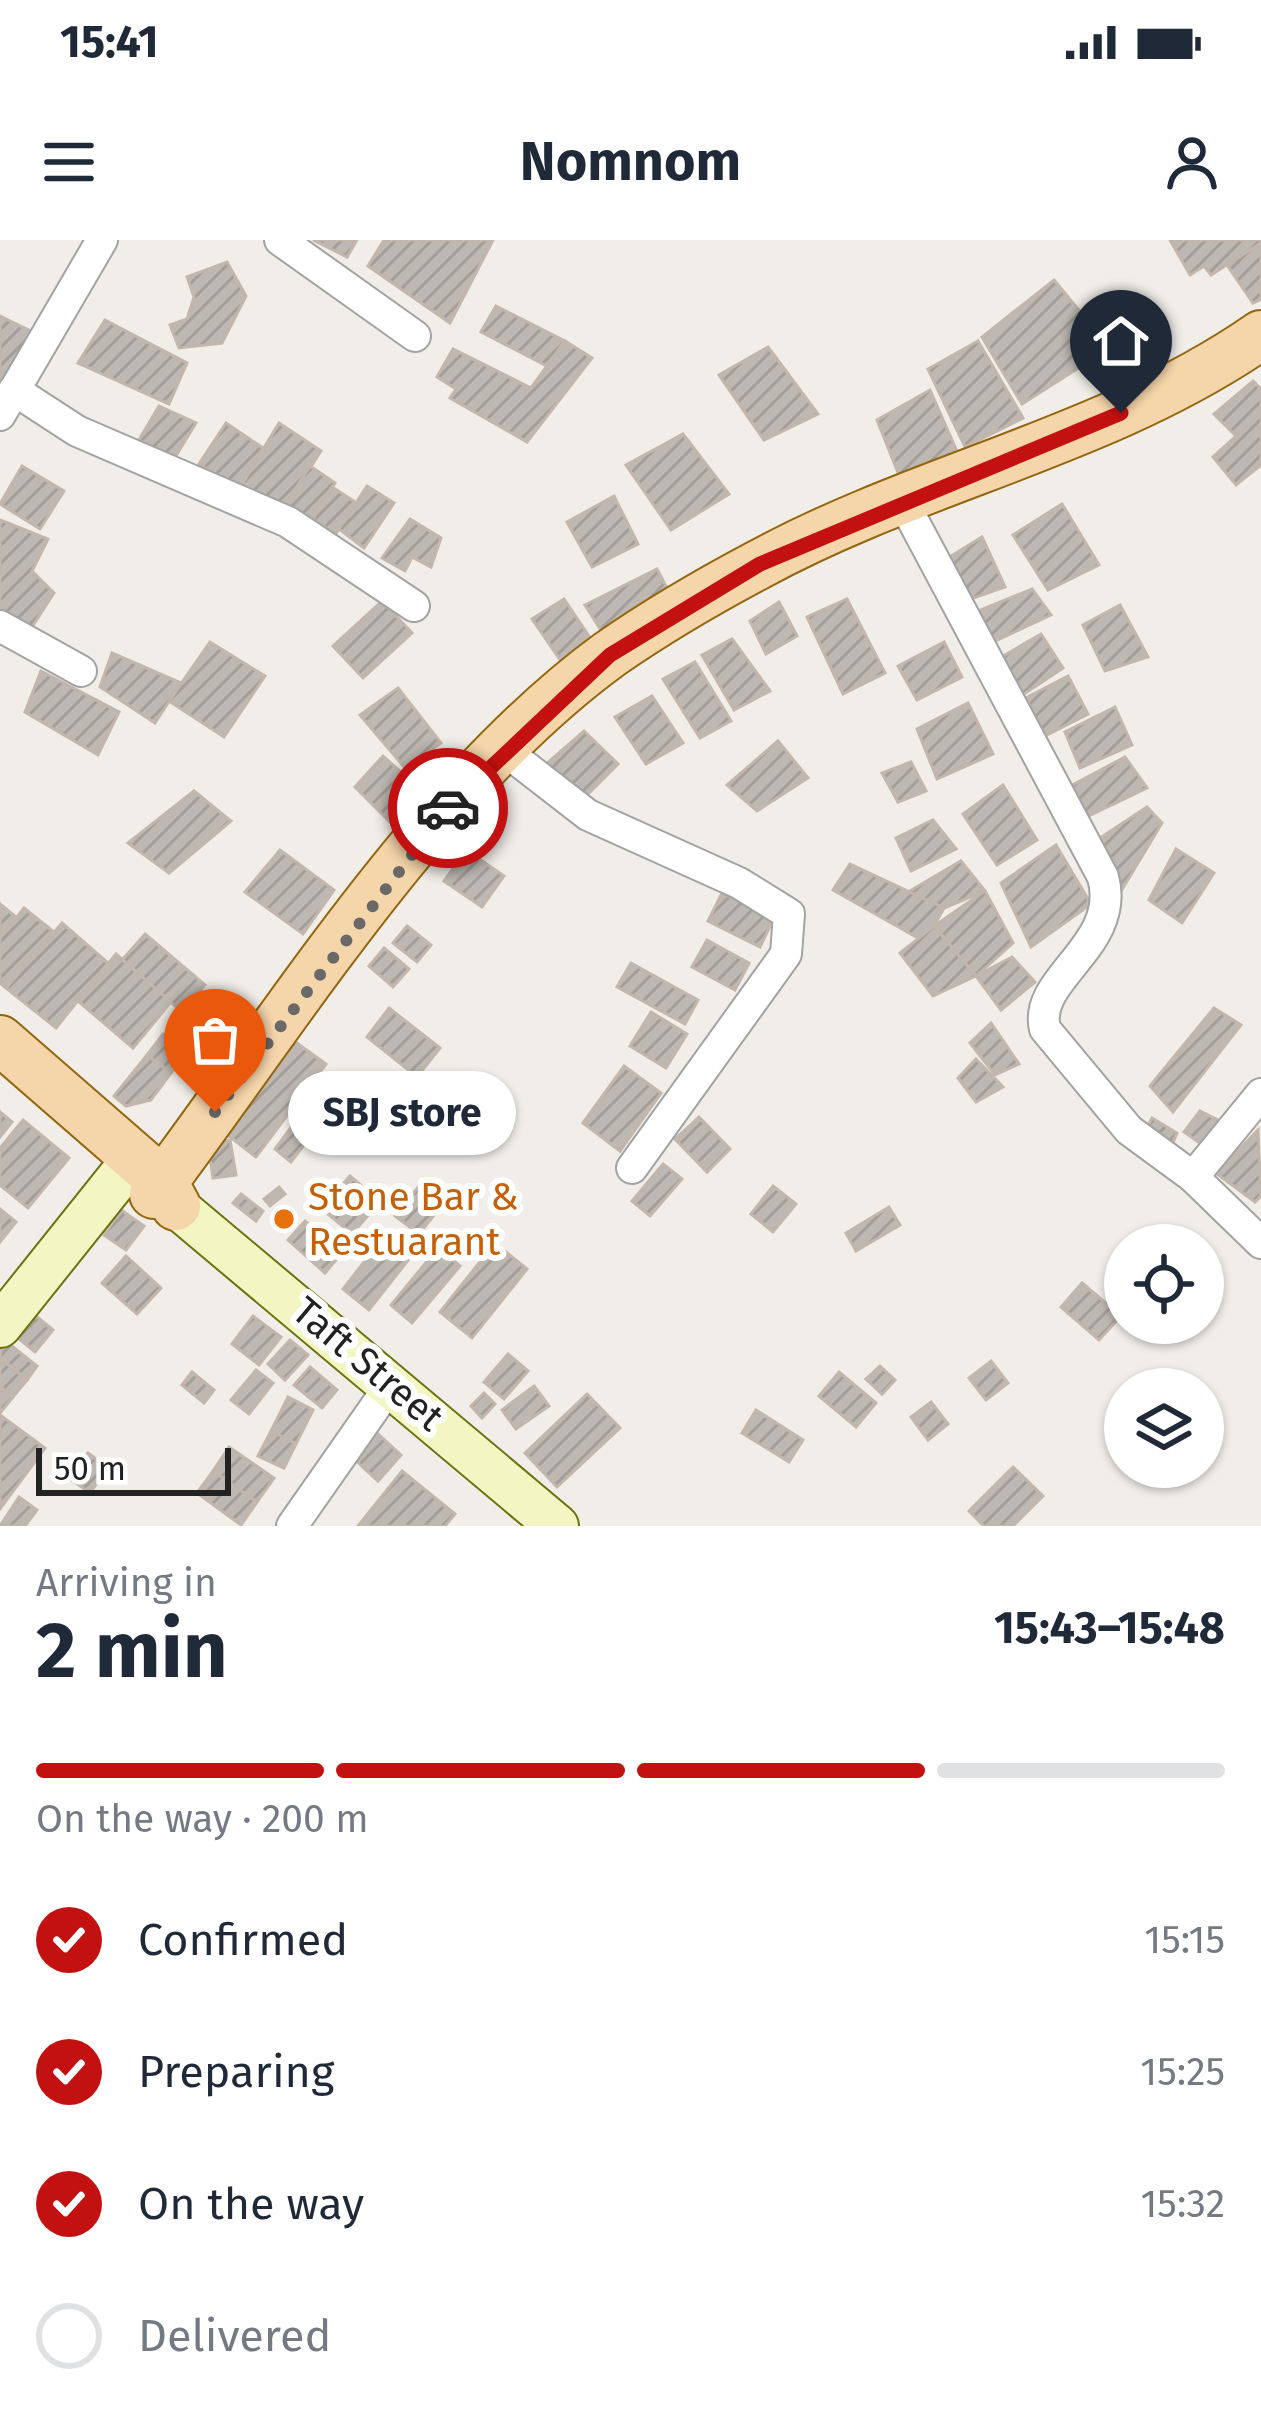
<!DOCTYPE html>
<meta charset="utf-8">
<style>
body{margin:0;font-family:"Fira Sans",sans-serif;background:#f6f6f7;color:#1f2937;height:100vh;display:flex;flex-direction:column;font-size:45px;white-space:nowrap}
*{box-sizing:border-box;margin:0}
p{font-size:39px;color:#747a83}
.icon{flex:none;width:66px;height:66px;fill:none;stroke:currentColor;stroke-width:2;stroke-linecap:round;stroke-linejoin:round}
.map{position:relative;height:1286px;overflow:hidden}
.drawer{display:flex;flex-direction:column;background:#fff;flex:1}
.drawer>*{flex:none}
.controls{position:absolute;left:1104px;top:984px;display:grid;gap:24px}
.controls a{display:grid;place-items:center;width:120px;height:120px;border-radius:50%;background:#fff;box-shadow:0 3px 9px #0004;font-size:60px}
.scale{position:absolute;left:36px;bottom:30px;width:195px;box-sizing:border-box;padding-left:12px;border:6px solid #222;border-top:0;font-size:33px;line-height:42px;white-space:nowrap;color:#222;-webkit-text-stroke:9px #fff;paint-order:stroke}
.pin{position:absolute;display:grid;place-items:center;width:102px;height:102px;color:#fff;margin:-123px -51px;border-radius:50% 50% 50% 0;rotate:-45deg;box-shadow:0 0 12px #0007}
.pin .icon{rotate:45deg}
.courier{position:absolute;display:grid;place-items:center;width:120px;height:120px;margin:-60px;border:9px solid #c31111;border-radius:50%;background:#fff;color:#222;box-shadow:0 3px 15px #0007}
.bubble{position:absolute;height:84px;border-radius:42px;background:#fff;box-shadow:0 3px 9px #0004;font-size:39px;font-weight:700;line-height:84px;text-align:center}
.overview em{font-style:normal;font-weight:700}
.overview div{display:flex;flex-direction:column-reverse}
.overview{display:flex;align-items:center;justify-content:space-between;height:204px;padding:0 36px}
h1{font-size:78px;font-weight:700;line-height:90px}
.bar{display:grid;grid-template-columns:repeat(4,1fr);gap:18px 12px;align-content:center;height:144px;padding:0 36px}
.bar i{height:15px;border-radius:9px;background:#e0e1e3}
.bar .selected{background:#c31111}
.bar p{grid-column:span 4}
ol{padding:0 36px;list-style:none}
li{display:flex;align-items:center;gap:36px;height:132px}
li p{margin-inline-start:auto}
li .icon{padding:12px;border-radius:50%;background:#c31111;color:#fff;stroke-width:4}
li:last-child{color:#747a83}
li i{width:66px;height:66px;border:6px solid #e0e1e3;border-radius:50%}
.status{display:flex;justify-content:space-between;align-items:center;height:84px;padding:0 60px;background:#fff;direction:ltr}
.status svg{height:33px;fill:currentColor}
header{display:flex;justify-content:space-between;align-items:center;height:156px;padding:0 36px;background:#fff;font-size:54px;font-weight:700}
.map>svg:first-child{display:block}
.building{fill:url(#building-hatch);stroke:#c2b6ad;stroke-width:3}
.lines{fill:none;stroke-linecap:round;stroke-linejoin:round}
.minor-casing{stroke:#a3a3a3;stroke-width:34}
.secondary-casing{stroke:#68730e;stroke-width:46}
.primary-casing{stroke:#93660d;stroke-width:52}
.minor{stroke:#fff;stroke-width:30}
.secondary{stroke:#f3f5c3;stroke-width:42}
.primary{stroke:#f5d5aa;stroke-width:48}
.done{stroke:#6a6968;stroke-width:12;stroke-dasharray:0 21.6}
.route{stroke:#c31111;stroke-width:15}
.food-dot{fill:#e8710a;stroke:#fff;stroke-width:4.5}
.labels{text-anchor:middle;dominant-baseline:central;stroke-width:12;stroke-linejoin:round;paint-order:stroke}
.food-label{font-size:39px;fill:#c56008;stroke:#fff;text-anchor:start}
.street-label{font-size:39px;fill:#222;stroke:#fff}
</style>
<div class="status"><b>15:41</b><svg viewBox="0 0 49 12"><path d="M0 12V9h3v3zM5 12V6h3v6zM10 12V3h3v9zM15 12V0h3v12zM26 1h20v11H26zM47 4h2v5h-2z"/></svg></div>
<header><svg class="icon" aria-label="menu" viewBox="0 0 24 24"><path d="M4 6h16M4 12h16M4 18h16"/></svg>Nomnom<svg class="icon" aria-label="person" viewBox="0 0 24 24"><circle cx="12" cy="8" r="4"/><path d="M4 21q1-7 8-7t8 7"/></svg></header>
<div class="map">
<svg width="1261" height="1286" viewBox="0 0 1261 1286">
<defs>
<pattern id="building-hatch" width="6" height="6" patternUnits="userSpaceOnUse" patternTransform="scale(3)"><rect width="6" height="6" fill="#beb8b2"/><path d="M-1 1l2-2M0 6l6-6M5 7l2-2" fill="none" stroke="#a39e99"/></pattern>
</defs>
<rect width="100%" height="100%" fill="#f1eee9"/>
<g class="building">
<path d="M313,0h44l-10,17z"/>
<path d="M384,0h109l-43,83 -82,-57z"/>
<path d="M1170,0h90l1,3 -50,32 -7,-9 -14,9z"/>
<path d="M1261,3v56l-8,4 -26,-38z"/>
<path d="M227,22l19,34 -24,47 -43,5 -9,-23 17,-6 7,-22 -7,-20z"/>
<path d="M1054,40l56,68 -88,56 -40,-67z"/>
<path d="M496,66l69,35 -18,25 -66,-34z"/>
<path d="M0,76l35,17 -35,56z"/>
<path d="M105,80l82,43 -18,41 -91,-41z"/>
<path d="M565,101l27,17 -65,84 -77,-44 6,-9 -19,-12 16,-28 78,39z"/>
<path d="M978,101l45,77 -58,29 -37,-78z"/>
<path d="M768,107l50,67 -54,26 -45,-65z"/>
<path d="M1253,141l8,8v76l-25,20 -23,-28 23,-21 -22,-22z"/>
<path d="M930,150l29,66 -58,24 -24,-60z"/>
<path d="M159,166l37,17 -22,36 -35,-19z"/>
<path d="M226,183l37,25 -24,41 -40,-25z"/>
<path d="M279,183l42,28 -39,60 -40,-27z"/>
<path d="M683,194l46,60 -58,36 -45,-65z"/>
<path d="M22,226l42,25 -24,38 -40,-25z"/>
<path d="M310,226l25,17 -25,40 -25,-18z"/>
<path d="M367,246l27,17 -30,45 -25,-19z"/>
<path d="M332,247l23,15 -19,32 -23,-15z"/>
<path d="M614,256l24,48 -46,23 -25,-45z"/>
<path d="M1062,264l37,61 -51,25 -35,-55z"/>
<path d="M410,279l31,19 -10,29 -19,-10 -7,14 -23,-13z"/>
<path d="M0,280l48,19 -16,32 22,22 -22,34 -32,-16z"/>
<path d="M982,297l23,50 -34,12 -23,-41z"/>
<path d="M657,329l14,27 -67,39 -19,-30z"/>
<path d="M1032,349l19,26 -60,28 -13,-32z"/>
<path d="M564,359l31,46 -32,19 -31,-45z"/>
<path d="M847,359l38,74 -42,21 -36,-77z"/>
<path d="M382,361l30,32 -49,45 -30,-32z"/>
<path d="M779,362l18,34 -31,18 -16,-33z"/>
<path d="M1120,365l28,52 -43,14 -22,-46z"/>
<path d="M1041,394l22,34 -45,30 -25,-36z"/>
<path d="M732,399l38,52 -36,19 -32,-55z"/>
<path d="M210,402l55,34 -41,61 -55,-36z"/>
<path d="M944,402l18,35 -45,23 -19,-34z"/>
<path d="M112,413l69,30 -26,40 -55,-36z"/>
<path d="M695,422l36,59 -31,17 -37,-59z"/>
<path d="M41,431l78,41 -21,43 -73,-43z"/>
<path d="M1068,436l20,38 -43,22 -19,-38z"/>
<path d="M398,448l43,55 -36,25 -45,-53z"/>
<path d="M652,456l31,47 -37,21 -31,-47z"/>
<path d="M968,463l25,51 -56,25 -20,-50z"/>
<path d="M1115,467l17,38 -52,23 -15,-36z"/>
<path d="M584,491l34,33 -35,35 -38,-34z"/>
<path d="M778,501l30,37 -51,33 -30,-26z"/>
<path d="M383,516l40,36 -31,32 -37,-37z"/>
<path d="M1125,517l22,31 -67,32 -19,-29z"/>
<path d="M911,522l15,29 -28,11 -16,-29z"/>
<path d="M1003,545l34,55 -40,25 -34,-51z"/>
<path d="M194,551l37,30 -62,52 -41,-30z"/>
<path d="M1147,567l15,16 -42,70 -26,-51z"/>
<path d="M933,580l23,29 -45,22 -15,-33z"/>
<path d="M1056,605l35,59 -60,43 -30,-64z"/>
<path d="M1176,609l38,24 -32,50 -33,-23z"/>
<path d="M280,610l54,40 -31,44 -58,-42z"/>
<path d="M466,610l38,26 -22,31 -38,-26z"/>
<path d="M961,621l24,30 -41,17 -36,-16z"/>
<path d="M850,624l94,44 -19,34 -92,-52z"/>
<path d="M985,651l28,52 -37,33 -42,-50z"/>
<path d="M722,653l52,25 -14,29 -52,-26z"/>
<path d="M0,664l17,14 -17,20z"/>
<path d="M24,668l30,24 -48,56 -6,-5v-45z"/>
<path d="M62,683l46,40 -52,65 -50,-40z"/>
<path d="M407,686l24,19 -14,17 -24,-19z"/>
<path d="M934,686l42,50 -43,20 -33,-43z"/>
<path d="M145,694l60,51 -23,27 -60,-52z"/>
<path d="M707,700l42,23 -14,27 -43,-23z"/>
<path d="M384,708l25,21 -16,18 -24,-21z"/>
<path d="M116,714l55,48 -38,46 -55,-47z"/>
<path d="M1012,717l23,25 -34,28 -25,-34z"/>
<path d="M631,723l67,37 -13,24 -68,-37z"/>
<path d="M389,768l51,40 -23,29 -50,-40z"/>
<path d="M1214,768l27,17 -68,87 -23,-26z"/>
<path d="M651,772l36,22 -21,34 -36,-22z"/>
<path d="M991,783l28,41 -24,11 -25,-32z"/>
<path d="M163,794l24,16 -16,23 -24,-18z"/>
<path d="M294,801l32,23 -70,93 -31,-24z"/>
<path d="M147,815l24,18 -20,27 -25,6 -12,-10z"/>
<path d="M976,819l27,28 -27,15 -18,-24z"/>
<path d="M624,826l37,27 -41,58 -37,-28z"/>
<path d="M1200,871l22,11 -18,24 -20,-14z"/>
<path d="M0,872l12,10 -12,15z"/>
<path d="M699,877l31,32 -23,23 -32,-33z"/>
<path d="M298,878l17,12 -24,32 -16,-13z"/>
<path d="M1152,878l25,15 -8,19 -27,-15z"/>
<path d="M23,880l46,38 -41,50 -28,-23v-37z"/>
<path d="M1258,890l3,66 -6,6 -39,-29z"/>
<path d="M230,900l6,35 -23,3 -5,-34z"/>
<path d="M663,924l19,15 -32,37 -18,-15z"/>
<path d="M350,936l30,26 -28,32 -30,-25z"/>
<path d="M419,946l24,18 -24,30 -24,-18z"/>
<path d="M773,946l23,18 -23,28 -22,-18z"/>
<path d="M279,947l6,7 -15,12 -6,-7z"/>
<path d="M241,954l22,17 -7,10 -23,-18z"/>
<path d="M889,967l11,18 -44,26 -10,-18z"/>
<path d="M0,969l16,13 -16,20z"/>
<path d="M121,970l23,16 -18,24 -22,-15z"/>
<path d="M305,981l37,32 -17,20 -37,-33z"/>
<path d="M389,990l27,20 -47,60 -26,-21z"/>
<path d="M495,1003l32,26 -55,69 -32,-26z"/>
<path d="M438,1008l22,18 -48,57 -21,-18z"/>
<path d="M126,1016l35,32 -24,26 -35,-31z"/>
<path d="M1082,1043l39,33 -22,24 -38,-33z"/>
<path d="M31,1072l22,18 -18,22 -22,-18z"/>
<path d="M253,1076l28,21 -22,28 -27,-21z"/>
<path d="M3,1099l34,27 -10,14 -27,-22z"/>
<path d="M290,1100l18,15 -23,25 -17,-16z"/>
<path d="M508,1114l20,17 -24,28 -20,-17z"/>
<path d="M0,1118l27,22 -14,17 -13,-10z"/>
<path d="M991,1121l17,22 -22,17 -17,-22z"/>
<path d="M880,1126l15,14 -13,14 -16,-15z"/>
<path d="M310,1127l27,23 -15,18 -28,-23z"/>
<path d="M256,1130l17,13 -24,31 -18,-14z"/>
<path d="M192,1132l22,18 -10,13 -22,-18z"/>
<path d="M839,1132l37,31 -20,24 -37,-31z"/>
<path d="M534,1146l15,20 -33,23 -14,-19z"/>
<path d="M0,1147l13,10 -13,16z"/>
<path d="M484,1153l11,11 -13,14 -11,-12z"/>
<path d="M587,1154l33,34 -63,59 -32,-34z"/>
<path d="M288,1157l25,13 -17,34 -25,-13z"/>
<path d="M931,1162l17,22 -20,16 -17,-23z"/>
<path d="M756,1170l47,30 -14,22 -47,-29z"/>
<path d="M0,1175l45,33 -45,61z"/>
<path d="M271,1191l25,13 -12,24 -26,-12z"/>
<path d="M376,1192l25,23 -23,26 -25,-23z"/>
<path d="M229,1207l45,31 -17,24 -44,-31z"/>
<path d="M88,1213l20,15 -18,25 -20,-14z"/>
<path d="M1013,1227l30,29 -30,30h-29l-15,-15z"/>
<path d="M213,1231l44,31 -16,23 -44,-32z"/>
<path d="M402,1231l53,43 -10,12h-87z"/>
<path d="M19,1257l18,13 -12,16h-25z"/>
</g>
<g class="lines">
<defs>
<g id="minor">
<path d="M280,0l135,96"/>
<path d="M14,150l63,41 211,91 126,84"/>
<path d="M0,175l102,-175"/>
<path d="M902,260l201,377c19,69 -71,101 -58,152l84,101 64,47 68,-83"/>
<path d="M0,386l81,45"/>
<path d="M504,510l84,65 151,68 50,31 -3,40 -154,214"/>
<path d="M1193,937l68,66"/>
<path d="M292,1286l100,-143"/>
</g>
<g id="secondary">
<path d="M176,966l381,320"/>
<path d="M0,1086l135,-169"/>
</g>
<g id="primary">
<path d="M0,800l163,142 13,24"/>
<path d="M154,954c134,-178 275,-408 456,-540 46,-32 99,-63 148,-89 163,-89 349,-123 503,-230"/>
</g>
</defs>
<use href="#minor" class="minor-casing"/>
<use href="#secondary" class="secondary-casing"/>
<use href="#primary" class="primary-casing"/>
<use href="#minor" class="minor"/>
<use href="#secondary" class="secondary"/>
<use href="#primary" class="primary"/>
</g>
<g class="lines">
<path class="done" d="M215,872l233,-304"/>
<path class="route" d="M448,568l162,-153 150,-91 361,-151"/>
</g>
<circle class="food-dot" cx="284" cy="979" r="12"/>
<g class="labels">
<g class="food-label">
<text x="308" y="957">Stone Bar &amp;<tspan x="308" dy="45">Restuarant</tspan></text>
</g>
<g class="street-label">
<text transform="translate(368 1124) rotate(40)">Taft Street</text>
</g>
</g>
</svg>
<div class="controls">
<a><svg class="icon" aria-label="locate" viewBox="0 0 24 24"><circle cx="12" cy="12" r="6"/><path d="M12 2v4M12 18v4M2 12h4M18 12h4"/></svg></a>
<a><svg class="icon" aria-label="layers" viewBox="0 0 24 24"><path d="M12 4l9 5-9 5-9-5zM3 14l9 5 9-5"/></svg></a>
</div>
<div class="scale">50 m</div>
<div class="pin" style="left:215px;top:872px;background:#ea580c"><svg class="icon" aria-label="bag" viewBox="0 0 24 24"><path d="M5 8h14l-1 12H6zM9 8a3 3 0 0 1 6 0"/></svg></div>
<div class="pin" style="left:1121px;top:173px;background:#1f2937"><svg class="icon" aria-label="home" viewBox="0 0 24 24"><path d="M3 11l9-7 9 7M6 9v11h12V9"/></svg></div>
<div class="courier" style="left:448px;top:568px"><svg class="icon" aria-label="car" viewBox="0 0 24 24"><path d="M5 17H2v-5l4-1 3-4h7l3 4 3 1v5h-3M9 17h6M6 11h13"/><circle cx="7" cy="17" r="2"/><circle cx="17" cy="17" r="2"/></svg></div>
<div class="bubble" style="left:288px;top:831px;width:228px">SBJ store</div>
</div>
<section class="drawer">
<div class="overview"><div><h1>2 min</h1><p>Arriving in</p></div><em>15:43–15:48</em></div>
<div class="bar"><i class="selected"></i><i class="selected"></i><i class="selected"></i><i></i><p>On the way · 200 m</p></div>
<ol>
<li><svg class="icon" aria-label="check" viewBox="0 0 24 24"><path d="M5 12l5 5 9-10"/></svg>Confirmed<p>15:15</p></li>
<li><svg class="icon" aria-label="check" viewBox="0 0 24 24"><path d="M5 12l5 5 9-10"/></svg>Preparing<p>15:25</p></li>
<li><svg class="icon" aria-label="check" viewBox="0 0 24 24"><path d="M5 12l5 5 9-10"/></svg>On the way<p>15:32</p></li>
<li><i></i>Delivered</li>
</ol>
</section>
